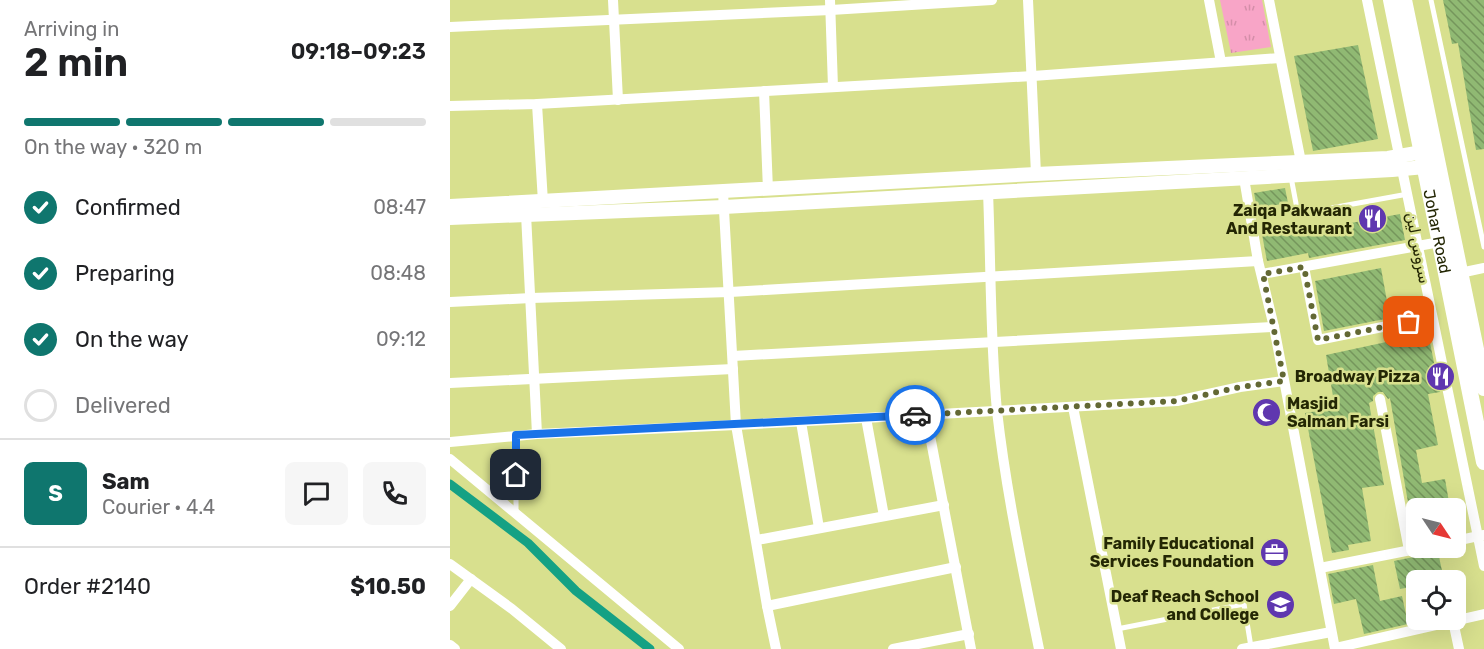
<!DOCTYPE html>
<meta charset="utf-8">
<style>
body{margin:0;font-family:Rubik,"Noto Sans Arabic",sans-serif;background:#f6f6f6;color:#202124;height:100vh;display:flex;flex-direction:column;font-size:22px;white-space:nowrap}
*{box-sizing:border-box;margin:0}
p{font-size:20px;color:#757577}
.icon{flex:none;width:33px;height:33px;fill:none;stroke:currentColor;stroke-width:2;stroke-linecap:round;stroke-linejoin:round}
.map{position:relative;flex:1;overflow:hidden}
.drawer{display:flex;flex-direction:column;background:#fff;width:450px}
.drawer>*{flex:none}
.needle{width:39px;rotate:125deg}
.fabs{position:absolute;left:956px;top:498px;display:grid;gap:12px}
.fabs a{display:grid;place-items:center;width:60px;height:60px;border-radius:9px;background:#fff;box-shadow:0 6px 24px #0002;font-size:30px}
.pin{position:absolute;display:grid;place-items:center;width:51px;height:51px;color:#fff;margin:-26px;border-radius:12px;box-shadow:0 3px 9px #0006}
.courier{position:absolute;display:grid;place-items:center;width:60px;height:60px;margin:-30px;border:4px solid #1a73e8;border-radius:50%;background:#fff;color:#222;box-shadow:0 2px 8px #0007}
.summary em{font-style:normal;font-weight:600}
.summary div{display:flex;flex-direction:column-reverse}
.summary{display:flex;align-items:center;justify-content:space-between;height:102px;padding:0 24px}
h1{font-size:39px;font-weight:600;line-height:45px}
.bar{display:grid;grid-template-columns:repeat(4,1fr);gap:9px 6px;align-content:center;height:72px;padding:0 24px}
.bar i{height:8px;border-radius:4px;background:#e0e0e0}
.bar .active{background:#0f766e}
.bar p{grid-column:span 4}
.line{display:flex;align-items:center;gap:15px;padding:0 24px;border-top:2px solid #e0e0e0}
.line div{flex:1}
.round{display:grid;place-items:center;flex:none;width:63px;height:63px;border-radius:9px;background:#f6f6f6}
ol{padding:0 24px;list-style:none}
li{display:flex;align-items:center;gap:18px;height:66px}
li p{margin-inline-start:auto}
li .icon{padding:6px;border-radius:50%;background:#0f766e;color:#fff;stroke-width:4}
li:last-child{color:#757577}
li i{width:33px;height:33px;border:3px solid #e0e0e0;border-radius:50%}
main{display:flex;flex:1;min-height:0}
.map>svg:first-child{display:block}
.park{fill:url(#park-tufts)}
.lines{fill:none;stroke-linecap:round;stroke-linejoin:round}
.canal{stroke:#15a184;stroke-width:9}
.building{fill:url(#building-back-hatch)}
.service{stroke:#fff;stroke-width:5}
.minor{stroke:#fff;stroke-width:10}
.tertiary{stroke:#fff;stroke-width:14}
.primary{stroke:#fff;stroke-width:16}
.done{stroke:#636834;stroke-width:6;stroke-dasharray:0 10.8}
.route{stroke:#1a73e8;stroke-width:8}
.labels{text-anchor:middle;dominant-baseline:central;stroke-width:5;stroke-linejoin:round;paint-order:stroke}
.poi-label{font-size:16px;font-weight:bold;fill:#242704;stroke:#d8e08e;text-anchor:end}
.street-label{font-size:16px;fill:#242704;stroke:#d8e08e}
</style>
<main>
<section class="drawer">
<div class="summary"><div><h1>2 min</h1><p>Arriving in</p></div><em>09:18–09:23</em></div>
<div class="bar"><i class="active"></i><i class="active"></i><i class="active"></i><i></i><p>On the way · 320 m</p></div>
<ol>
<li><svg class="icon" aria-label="check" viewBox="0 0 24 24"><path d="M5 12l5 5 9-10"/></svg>Confirmed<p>08:47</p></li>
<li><svg class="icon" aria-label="check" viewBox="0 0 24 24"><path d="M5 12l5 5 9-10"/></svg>Preparing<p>08:48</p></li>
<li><svg class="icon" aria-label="check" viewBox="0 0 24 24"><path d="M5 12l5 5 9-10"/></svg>On the way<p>09:12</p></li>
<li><i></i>Delivered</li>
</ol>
<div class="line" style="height:108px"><b class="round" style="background:#0f766e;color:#fff">S</b><div><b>Sam</b><p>Courier · 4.4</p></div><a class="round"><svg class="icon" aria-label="chat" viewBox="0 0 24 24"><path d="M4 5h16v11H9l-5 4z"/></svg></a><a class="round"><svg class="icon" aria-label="phone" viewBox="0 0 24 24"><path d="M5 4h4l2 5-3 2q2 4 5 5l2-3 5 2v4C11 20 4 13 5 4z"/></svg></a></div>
<div class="line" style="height:78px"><div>Order #2140</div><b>$10.50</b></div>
</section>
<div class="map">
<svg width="1034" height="649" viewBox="0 0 1034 649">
<defs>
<pattern id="park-tufts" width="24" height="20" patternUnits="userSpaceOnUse" patternTransform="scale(1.5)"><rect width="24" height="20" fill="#f8a5c7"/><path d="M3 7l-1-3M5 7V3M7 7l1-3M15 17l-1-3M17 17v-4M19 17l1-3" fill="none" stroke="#d48ea9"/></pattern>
<pattern id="building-back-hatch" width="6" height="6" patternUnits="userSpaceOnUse" patternTransform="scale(1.5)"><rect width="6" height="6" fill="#90b973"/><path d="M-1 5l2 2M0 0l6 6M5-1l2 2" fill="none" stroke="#75965c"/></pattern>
</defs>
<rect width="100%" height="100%" fill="#d8e08e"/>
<path class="park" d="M770,0h42l9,47 -40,6z"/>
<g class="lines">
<path class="canal" d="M0,484l78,59 48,48 74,58"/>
</g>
<g class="building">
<path d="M993,0h41v149l-8,1 -18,-107 -6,1z"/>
<path d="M908,45l20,94 -65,12 -19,-95z"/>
<path d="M835,188l3,15 -31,5 -3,-15z"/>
<path d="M950,214l5,26 -96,18 -1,-5 -41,8 -6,-32 29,-5 1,10z"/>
<path d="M931,268l9,50 -66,13 -9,-50z"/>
<path d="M978,333l12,59 -12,2 10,51 -22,5 6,33 23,-4 5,29h-34v29h-2l-24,-139 -2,1 -5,-7h-5l-5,4v5l-4,2 15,82 -22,3 9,53 -23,4 1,5 -17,3 -27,-140 30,-5 -9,-53z"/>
<path d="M988,552l6,28h-28v6l-16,3 -6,-28z"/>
<path d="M923,565l7,36 22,-5 6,28 -44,10 -8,-35 -22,5 -6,-30z"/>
</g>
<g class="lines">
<g class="service">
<path d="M981,0l53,247"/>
<path d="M841,177l7,37 110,-20"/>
<path d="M66,512v-77"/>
<path d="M667,629l127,-25 7,43"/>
</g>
<g class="minor">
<path d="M163,0l5,100"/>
<path d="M380,0l3,87"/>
<path d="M578,0l8,174"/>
<path d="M759,0l12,62"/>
<path d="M819,0l32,162"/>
<path d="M917,0l117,566"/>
<path d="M0,27l381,-17 161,-10"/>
<path d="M314,91l4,99"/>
<path d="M87,104l6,98"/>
<path d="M0,106l87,-2 496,-28 247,-18"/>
<path d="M794,178l14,83 16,66 61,322"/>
<path d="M273,192l13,233 31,181 9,43"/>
<path d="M538,192c3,73 2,146 9,219 9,80 26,159 42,238"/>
<path d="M76,214l11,220"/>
<path d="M854,267l14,73 114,-23"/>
<path d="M1010,273l24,-5"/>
<path d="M812,274l178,-32"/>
<path d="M0,302l81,-4 199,-6 528,-31"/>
<path d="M283,356l541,-29"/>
<path d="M0,383l283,-14"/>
<path d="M930,399l29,151"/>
<path d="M623,407l48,242"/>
<path d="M476,415l45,234"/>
<path d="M416,418l18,98"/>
<path d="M351,422l18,106"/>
<path d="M0,442l87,-8 199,-9 441,-24 63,-14 44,-6"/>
<path d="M0,459l229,190"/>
<path d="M307,540l187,-35"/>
<path d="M1005,541l29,-6"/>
<path d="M0,564l62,45 49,40"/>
<path d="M870,568l101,-20"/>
<path d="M0,606l21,-27"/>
<path d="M317,606l189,-39"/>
<path d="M1003,621l6,28"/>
<path d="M0,645l5,4"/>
<path d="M885,648l149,-34"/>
<path d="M443,649l76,-15"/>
<path d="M792,649l89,-17"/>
</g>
<g class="tertiary">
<path d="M0,206l586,-32 352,-16 34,-6"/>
<path d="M0,218l274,-11 668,-37 33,-3"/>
</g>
<g class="primary">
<path id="s1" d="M941,0l93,462"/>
<path d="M954,0l80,388"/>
</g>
</g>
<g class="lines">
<path class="done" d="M465,415l262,-14 63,-14 44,-6 -21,-107 41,-7 14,73 91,-18"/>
<path class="route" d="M66,475v-40l399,-20"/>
</g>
<defs>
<symbol id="restaurant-disc" viewBox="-11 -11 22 22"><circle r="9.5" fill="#5f37af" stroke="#d8e08e"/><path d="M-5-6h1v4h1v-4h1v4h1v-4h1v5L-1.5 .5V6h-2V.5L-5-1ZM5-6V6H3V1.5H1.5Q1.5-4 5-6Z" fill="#fff"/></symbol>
<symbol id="mosque-disc" viewBox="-11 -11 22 22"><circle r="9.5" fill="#5f37af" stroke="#d8e08e"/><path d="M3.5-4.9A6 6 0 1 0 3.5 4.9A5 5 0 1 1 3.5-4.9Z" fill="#fff"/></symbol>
<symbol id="office-disc" viewBox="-11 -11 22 22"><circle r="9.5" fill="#5f37af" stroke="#d8e08e"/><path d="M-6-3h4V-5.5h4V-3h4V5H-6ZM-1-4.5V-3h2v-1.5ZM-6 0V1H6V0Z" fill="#fff"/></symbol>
<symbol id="university-disc" viewBox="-11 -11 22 22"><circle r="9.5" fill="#5f37af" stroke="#d8e08e"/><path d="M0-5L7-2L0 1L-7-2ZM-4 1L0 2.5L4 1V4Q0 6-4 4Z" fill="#fff"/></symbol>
</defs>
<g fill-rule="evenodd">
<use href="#restaurant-disc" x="906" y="202" width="33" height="33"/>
<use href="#restaurant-disc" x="974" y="360" width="33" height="33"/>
<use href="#mosque-disc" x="800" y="396" width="33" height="33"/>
<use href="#office-disc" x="808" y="536" width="33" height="33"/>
<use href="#university-disc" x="814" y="588" width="33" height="33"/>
</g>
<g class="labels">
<g class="poi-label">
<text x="902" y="210">Zaiqa Pakwaan<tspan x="902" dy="18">And Restaurant</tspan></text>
<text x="970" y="376">Broadway Pizza</text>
<text x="837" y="403" text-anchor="start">Masjid<tspan x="837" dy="18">Salman Farsi</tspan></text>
<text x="804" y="543">Family Educational<tspan x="804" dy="18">Services Foundation</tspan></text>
<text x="809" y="596">Deaf Reach School<tspan x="809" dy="18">and College</tspan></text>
</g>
<g class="street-label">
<text stroke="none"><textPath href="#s1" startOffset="236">Johar Road</textPath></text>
<text transform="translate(968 248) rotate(79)">سروس لین</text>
</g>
</g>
</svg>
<div class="fabs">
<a><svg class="needle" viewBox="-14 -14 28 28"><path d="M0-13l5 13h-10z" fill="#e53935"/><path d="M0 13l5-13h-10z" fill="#757577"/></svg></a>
<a><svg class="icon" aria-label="locate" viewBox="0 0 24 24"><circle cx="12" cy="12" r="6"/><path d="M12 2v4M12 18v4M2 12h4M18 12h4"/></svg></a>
</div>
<div class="pin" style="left:959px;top:322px;background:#ea580c"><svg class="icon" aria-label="bag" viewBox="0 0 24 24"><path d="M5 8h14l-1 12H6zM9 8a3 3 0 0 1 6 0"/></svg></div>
<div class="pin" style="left:66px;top:475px;background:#1f2937"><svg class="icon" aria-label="home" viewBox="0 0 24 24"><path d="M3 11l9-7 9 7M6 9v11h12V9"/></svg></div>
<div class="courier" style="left:465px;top:415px"><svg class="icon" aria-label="car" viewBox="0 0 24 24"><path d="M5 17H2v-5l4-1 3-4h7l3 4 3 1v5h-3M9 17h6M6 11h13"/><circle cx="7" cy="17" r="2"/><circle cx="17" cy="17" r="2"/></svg></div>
</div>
</main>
